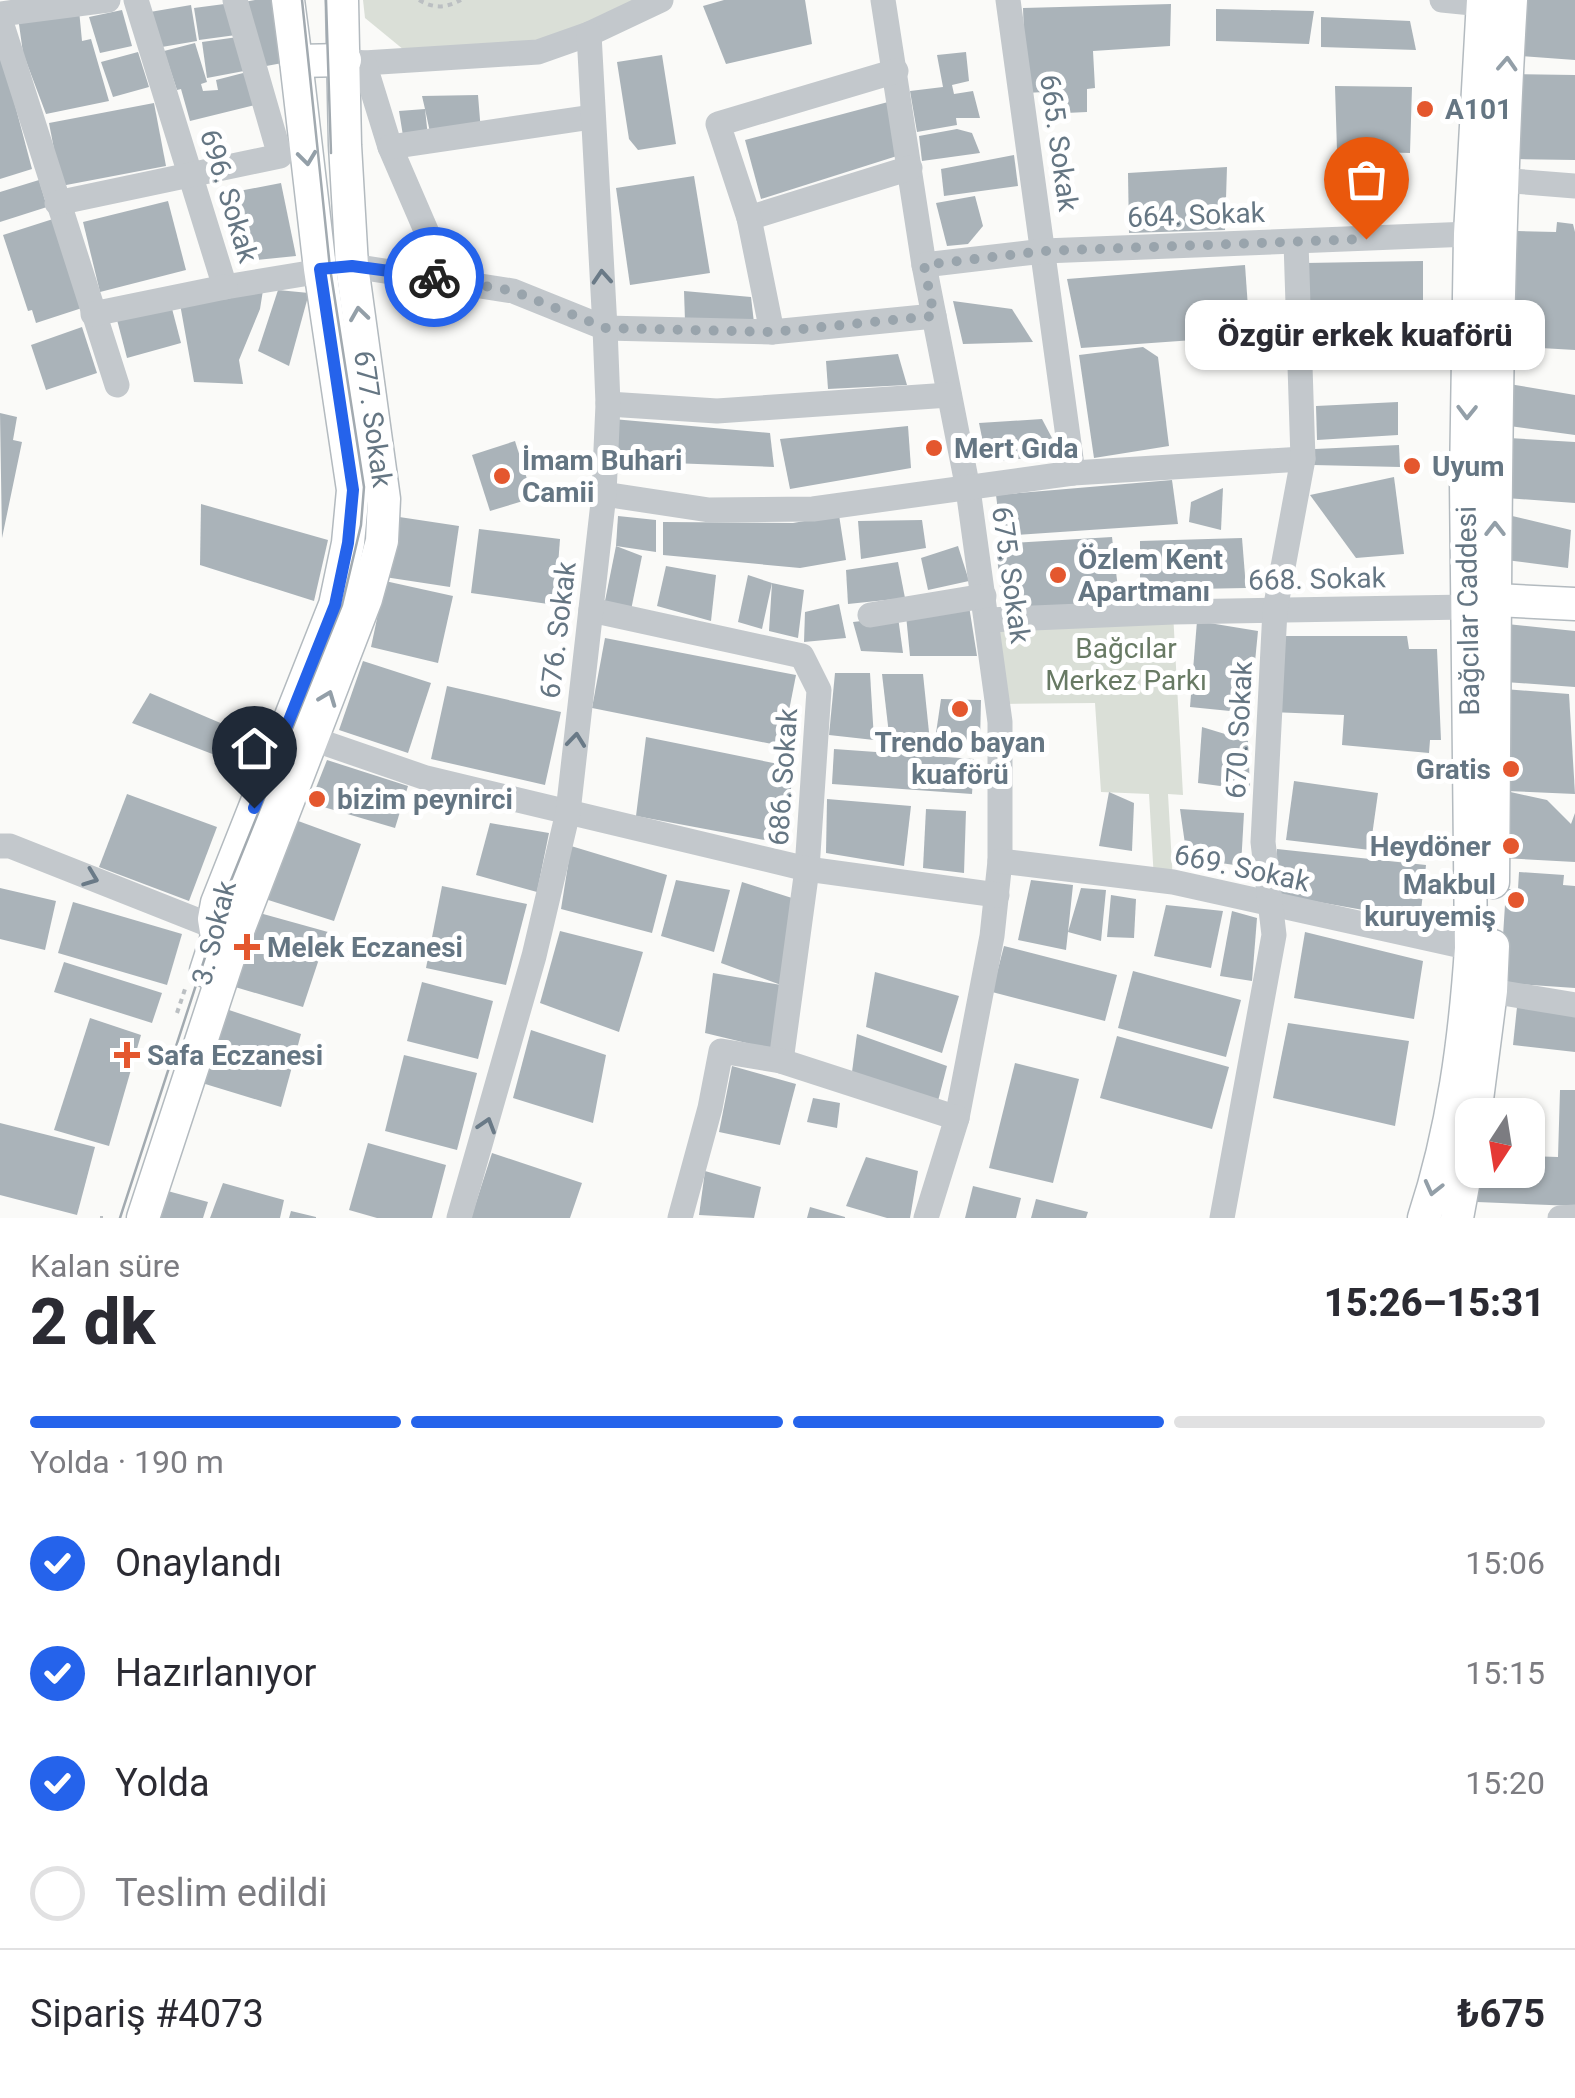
<!DOCTYPE html>
<html lang="tr">
<meta charset="utf-8">
<style>
body{margin:0;font-family:Roboto,sans-serif;background:#f2f2f3;color:#2b2b33;height:100vh;display:flex;flex-direction:column;font-size:38px;white-space:nowrap}
*{box-sizing:border-box;margin:0}
p{font-size:32px;color:#7c7c81}
.icon{flex:none;width:55px;height:55px;fill:none;stroke:currentColor;stroke-width:2;stroke-linecap:round;stroke-linejoin:round}
.map{position:relative;height:1218px;overflow:hidden}
.sheet{display:flex;flex-direction:column;background:#fff;flex:1}
.sheet>*{flex:none}
.needle{width:65px;rotate:192deg}
.controls{position:absolute;left:1455px;top:1098px;display:grid;gap:20px}
.controls a{display:grid;place-items:center;width:90px;height:90px;border-radius:20px;background:#fff;box-shadow:0 2px 8px #0004;font-size:50px}
.pin{position:absolute;display:grid;place-items:center;width:85px;height:85px;color:#fff;margin:-102px -42px;border-radius:50% 50% 50% 0;rotate:-45deg;box-shadow:0 0 10px #0007}
.pin .icon{rotate:45deg}
.courier{position:absolute;display:grid;place-items:center;width:100px;height:100px;margin:-50px;border:8px solid #2563eb;border-radius:50%;background:#fff;color:#222;box-shadow:0 2px 12px #0007}
.bubble{position:absolute;height:70px;border-radius:20px;background:#fff;box-shadow:0 2px 8px #0004;font-size:32px;font-weight:800;line-height:70px;text-align:center}
.summary em{font-style:normal;font-weight:800}
.summary div{display:flex;flex-direction:column-reverse}
.summary{display:flex;align-items:center;justify-content:space-between;height:170px;padding:0 30px}
h1{font-size:65px;font-weight:800;line-height:75px}
.bar{display:grid;grid-template-columns:repeat(4,1fr);gap:15px 10px;align-content:center;height:120px;padding:0 30px}
.bar i{height:12px;border-radius:8px;background:#e1e1e2}
.bar .current{background:#2563eb}
.bar p{grid-column:span 4}
.line{display:flex;align-items:center;gap:25px;padding:0 30px;border-top:2px solid #e1e1e2}
.line div{flex:1}
ol{padding:0 30px;list-style:none}
li{display:flex;align-items:center;gap:30px;height:110px}
li p{margin-inline-start:auto}
li .icon{padding:10px;border-radius:50%;background:#2563eb;color:#fff;stroke-width:4}
li:last-child{color:#7c7c81}
li i{width:55px;height:55px;border:5px solid #e1e1e2;border-radius:50%}
.map>svg:first-child{display:block}
.green{fill:#dadfd7}
.building{fill:#aab3b9}
.lines{fill:none;stroke-linecap:round;stroke-linejoin:round}
.secondary-casing{stroke:#b3babf;stroke-width:35}
.path{stroke:#bbbfc2;stroke-width:4;stroke-dasharray:5 5;stroke-linecap:butt}
.street{stroke:#c3c8cc;stroke-width:25}
.secondary{stroke:#fff;stroke-width:32}
.tram{stroke:#a2aab0;stroke-width:2.5}
.oneway{stroke:#939fa8}
.oneway2{stroke:#6a7a87}
.done{stroke:#99a4ac;stroke-width:10;stroke-dasharray:0 18}
.route{stroke:#2563eb;stroke-width:12}
.poi-dot{fill:#e4572e;stroke:#fff;stroke-width:4}
.labels{text-anchor:middle;dominant-baseline:central;stroke-width:10;stroke-linejoin:round;paint-order:stroke}
.poi-label{font-size:28px;font-weight:bold;fill:#657683;stroke:#fff;text-anchor:start}
.street-label{font-size:28px;fill:#657683;stroke:#fff}
.park-label{font-size:28px;fill:#687a64;stroke:#fff}
</style>
<div class="map">
<svg width="1575" height="1218" viewBox="0 0 1575 1218">
<rect width="100%" height="100%" fill="#fafaf8"/>
<g class="green">
<path d="M363,0h274l-91,41 -142,9 -39,-32z"/>
<path d="M1173,612l10,183 -15,-1 5,88 -19,-2 -5,-86 -48,-2 -6,-89 -97,1 -10,-84z"/>
</g>
<g class="building">
<path d="M255,0h27l11,61 -32,6 -17,-65z"/>
<path d="M724,0h81l7,44 -86,20 -23,-58z"/>
<path d="M1522,0h53v60l-56,-4z"/>
<path d="M232,3l4,32 -37,5 -5,-32z"/>
<path d="M1171,4l-1,42 -77,5 2,37 -8,1v23l-43,2v-22l-18,1 -3,-85z"/>
<path d="M191,5l6,36 -41,7 -6,-36z"/>
<path d="M1216,9l98,2 -5,33 -93,-3z"/>
<path d="M79,10l3,31 9,-2 18,62 -63,13 -23,-61 -5,-36z"/>
<path d="M122,10l10,36 -32,7 -11,-36z"/>
<path d="M1321,17l89,4 6,29 -95,-3z"/>
<path d="M238,37l6,34 -37,7 -5,-36z"/>
<path d="M195,43l12,39 -6,2 2,7 15,-1 -2,-10 31,-8 8,33 -65,16 -9,-32 -4,1 -13,-39z"/>
<path d="M0,48l32,121 -32,10z"/>
<path d="M138,52l11,35 -36,10 -12,-35z"/>
<path d="M966,52l3,29 -17,4 2,9 19,-3 7,27h-24l1,7 -40,7 -7,-41 33,-4 -6,-32z"/>
<path d="M662,55l14,89 -38,6 -9,-11 -12,-77z"/>
<path d="M1513,74l62,1v85l-60,-1z"/>
<path d="M1335,86l77,1 -2,66 -73,-2z"/>
<path d="M478,95l3,37 -50,5 -6,-28 3,28 -24,5 -5,-31 26,-2 -3,-13z"/>
<path d="M888,102l9,54 -136,43 -16,-59z"/>
<path d="M154,103l12,63 -105,20 -12,-63z"/>
<path d="M957,129l15,4 8,20 -58,8 -3,-25z"/>
<path d="M1014,155l4,31 -74,10 -3,-27z"/>
<path d="M1227,167l-2,63 -96,3 -1,-60z"/>
<path d="M694,176l16,97 -80,12 -14,-97z"/>
<path d="M39,180l8,27 -47,15v-30z"/>
<path d="M281,183l15,73 -49,5 -29,-66z"/>
<path d="M975,196l8,30 -15,18 -21,2 -11,-43z"/>
<path d="M168,201l18,69 -86,22 -17,-70z"/>
<path d="M53,219l29,89 -46,15 -4,-13 -4,1 -25,-76z"/>
<path d="M1557,222l16,2 2,8v118l-67,-4 9,-115 39,1z"/>
<path d="M1423,261v41h19l-1,67 -134,-2 -2,-104z"/>
<path d="M1245,265l5,71 -169,12 -14,-69z"/>
<path d="M264,284l-4,25 -21,51 4,24 -49,-2 -14,-78z"/>
<path d="M278,290l31,3 -20,73 -31,-15z"/>
<path d="M684,291l67,6 3,26 -69,-2z"/>
<path d="M170,301l11,42 -54,15 -11,-42z"/>
<path d="M953,301l59,8 21,33 -70,2z"/>
<path d="M82,327l15,46 -51,17 -15,-45z"/>
<path d="M1143,347l15,10 11,89 -75,12 -15,-103z"/>
<path d="M898,354l9,31 -79,4 -2,-28z"/>
<path d="M1503,383l72,12v40l-73,-10z"/>
<path d="M1398,402v33l-81,5 -1,-34z"/>
<path d="M0,413l17,4 -4,23 9,2 -20,96z"/>
<path d="M613,419l157,14 4,34 -156,-6z"/>
<path d="M1042,419l19,36 -74,7 -8,-39z"/>
<path d="M908,426l3,42 -121,21 -10,-50z"/>
<path d="M1509,438l66,4v61l-69,-5z"/>
<path d="M515,441l18,57 -43,13 -18,-56z"/>
<path d="M1399,445l1,22 -87,-2 2,-16z"/>
<path d="M1394,477l10,77 -48,4 -46,-63z"/>
<path d="M1172,480l6,44 -177,12 -5,-41z"/>
<path d="M1223,488l-2,42 -32,-8 2,-20z"/>
<path d="M201,504l127,36 -14,61 -114,-36z"/>
<path d="M386,515l73,11 -9,61 -72,-11z"/>
<path d="M839,515l7,45 -46,8 -137,-13v-33l130,1z"/>
<path d="M1508,515l63,15 -3,38 -62,-8z"/>
<path d="M618,516l38,4v32l-40,-6z"/>
<path d="M922,520l4,28 -65,11 -3,-38z"/>
<path d="M479,529l81,10 -5,66 -84,-12z"/>
<path d="M1112,537l8,69 -118,3 -6,-65z"/>
<path d="M1242,538l4,50 -106,2v-49z"/>
<path d="M616,546l26,10 -11,54 -27,-4z"/>
<path d="M958,546l11,35 -41,9 -7,-32z"/>
<path d="M898,562l7,36 -57,6 -2,-34z"/>
<path d="M666,566l50,9 -5,46 -54,-15z"/>
<path d="M748,575l24,8 -10,46 -24,-7z"/>
<path d="M385,581l68,15 -15,67 -67,-16z"/>
<path d="M772,583l32,7 -6,48 -29,-7z"/>
<path d="M839,604l7,34 -42,4 1,-30z"/>
<path d="M969,606l8,50h-67l-4,-41z"/>
<path d="M898,617l5,36 -42,-2 -8,-29z"/>
<path d="M1197,621l61,10 -8,82 -60,-6z"/>
<path d="M1507,624l68,7v56l-70,-5z"/>
<path d="M1281,636h126l2,13h28l4,91h-11l-1,13 -87,-8 2,-30 -73,-3z"/>
<path d="M605,638l191,37 -14,71 -190,-38z"/>
<path d="M363,661l68,22 -23,70 -69,-23z"/>
<path d="M835,673h35l4,67 -45,-5z"/>
<path d="M882,674h41l7,68 -40,1z"/>
<path d="M447,686l114,26 -16,73 -114,-26z"/>
<path d="M1504,689l65,5 6,100 -69,-3z"/>
<path d="M150,693l94,40 -11,29 -101,-39z"/>
<path d="M941,699l40,1 -1,41 -45,-1z"/>
<path d="M1202,727l46,14 2,49 -52,-7z"/>
<path d="M646,737l147,30 -7,77 -150,-28z"/>
<path d="M834,749l140,10 -2,35 -140,-10z"/>
<path d="M327,760l81,26 -13,42 -85,-25z"/>
<path d="M1294,781l84,12 -8,57 -84,-10z"/>
<path d="M1506,791l41,9 24,24 4,-11v49l-73,-4z"/>
<path d="M1109,792l25,11 -2,48 -33,-5z"/>
<path d="M127,794l90,33 -28,74 -90,-34z"/>
<path d="M827,799l84,7 -7,60 -78,-13z"/>
<path d="M926,809l40,2 -2,62 -41,-5z"/>
<path d="M1180,809l64,4 -3,53 -54,-8z"/>
<path d="M290,818l71,26 -27,77 -72,-23z"/>
<path d="M490,823l59,10 -12,59 -61,-17z"/>
<path d="M571,846l96,29 -15,58 -91,-24z"/>
<path d="M1277,849l149,16 -6,55 -147,-26z"/>
<path d="M1519,872l45,3 -1,10 12,1v102l-75,-5 6,-94h12z"/>
<path d="M676,880l54,10 -16,62 -53,-16z"/>
<path d="M1031,880l42,5 -5,47 13,-44 25,2 -5,51 -33,-9 -2,18 -48,-10z"/>
<path d="M742,882l50,16 -11,87 -10,64 -66,-16 8,-60 68,12 -60,-22z"/>
<path d="M442,886l85,18 -21,81 -80,-17z"/>
<path d="M0,888l56,13 -11,49 -45,-11z"/>
<path d="M1111,895l25,4 -2,39 -27,-1z"/>
<path d="M73,902l109,32 -15,51 -109,-32z"/>
<path d="M1166,905l57,6 -12,57 -57,-12z"/>
<path d="M1232,911l25,7 -5,63 -32,-5z"/>
<path d="M256,912l72,20 -25,75 -68,-20z"/>
<path d="M560,931l83,21 -24,80 -79,-29z"/>
<path d="M1305,932l118,29 -9,58 -120,-21z"/>
<path d="M1004,946l113,29 -12,46 -113,-29z"/>
<path d="M64,962l98,31 -10,30 -98,-31z"/>
<path d="M1133,971l108,29 -15,57 -108,-29z"/>
<path d="M875,972l84,24 -17,57 -76,-26z"/>
<path d="M422,982l71,19 -15,58 -71,-18z"/>
<path d="M1517,1007l58,8v37l-62,-7z"/>
<path d="M226,1009l75,25 -20,73 -79,-24z"/>
<path d="M90,1018l51,17 -32,111 -55,-16z"/>
<path d="M1288,1023l121,18 -14,85 -122,-28z"/>
<path d="M531,1030l75,25 -13,68 -80,-25z"/>
<path d="M857,1034l90,32 -9,35 -86,-29z"/>
<path d="M1117,1036l112,31 -17,62 -112,-31z"/>
<path d="M404,1055l73,18 -20,77 -72,-19z"/>
<path d="M1015,1063l64,16 -26,104 -64,-15z"/>
<path d="M732,1066l64,18 -16,61 -61,-13z"/>
<path d="M1560,1090h15v116l-98,-4v-31h49l2,-15 30,1z"/>
<path d="M813,1098l27,5 -3,25 -30,-6z"/>
<path d="M0,1123l95,24 -18,68 -77,-20z"/>
<path d="M368,1143l78,22 -14,53h-55l-28,-8z"/>
<path d="M492,1153l90,30 -12,35h-99z"/>
<path d="M866,1157l52,14 -8,47h-23l-41,-12z"/>
<path d="M705,1171l56,16 -7,31 -55,-3z"/>
<path d="M223,1183l61,17 -4,18h-70z"/>
<path d="M973,1186l48,12 -5,20h-51z"/>
<path d="M164,1190l44,12 -5,16h-46z"/>
<path d="M1036,1199l52,13 -2,6h-55z"/>
<path d="M810,1207l35,10v1h-38z"/>
<path d="M291,1211l25,6v1h-27z"/>
</g>
<g class="lines">
<defs>
<g id="secondary">
<path d="M288,0l8,61 49,-1"/>
<path d="M1477,604l19,-4 79,4"/>
<path d="M1493,882c3,-295 0,-588 18,-882"/>
<path d="M206,971l11,-34 -3,-18 3,-16 118,-298 13,-62 5,-53 -33,-221 -24,-208"/>
<path d="M1475,1115l16,-124 2,-45"/>
<path d="M143,1218l91,-277 132,-342 16,-58 2,-42 -32,-233 -7,-121 -3,-145"/>
<path d="M1424,1218c29,-88 41,-179 47,-270l-5,-467 4,-247 13,-234"/>
<path d="M1457,1218l15,-81"/>
</g>
</defs>
<use href="#secondary" class="secondary-casing"/>
<g class="path">
<path d="M419,0c16,9 26,8 42,0"/>
<path d="M177,1013l8,-24"/>
<path d="M100,1218h3"/>
</g>
<g class="street">
<path d="M136,0l89,287 127,-21 161,25 92,37 167,4 162,-16"/>
<path d="M883,0l41,265 44,224 32,233v139l-8,75 -35,182 -31,100"/>
<path d="M1008,0l65,473"/>
<path d="M1442,0l40,4"/>
<path d="M0,14l108,-14"/>
<path d="M0,19l117,366"/>
<path d="M345,60l19,3 174,-11 51,-18 72,-34"/>
<path d="M364,63l26,84 57,132"/>
<path d="M390,147l202,-30"/>
<path d="M1500,180l75,6"/>
<path d="M57,203l223,-47 -45,-156"/>
<path d="M749,218l161,-50"/>
<path d="M924,265l120,-14 426,-17"/>
<path d="M93,314l132,-27"/>
<path d="M772,332l-23,-114 -31,-94 178,-53"/>
<path d="M608,404l109,7 232,-16"/>
<path d="M604,494l105,16 104,-1 260,-36 230,-14"/>
<path d="M591,610l211,46 17,34 -12,179 -26,192"/>
<path d="M870,615l114,-19"/>
<path d="M988,620l185,-8 295,-5"/>
<path d="M313,739l113,39 381,91 190,26"/>
<path d="M0,846h10l197,78 19,13"/>
<path d="M1000,861l173,21 298,66"/>
<path d="M1491,991l84,14"/>
<path d="M459,1218l75,-262 34,-144 36,-318 4,-90 -3,-76 -16,-294"/>
<path d="M680,1218l30,-110 11,-57 60,10 176,57"/>
<path d="M1222,1218l52,-283 -11,-93 12,-232 28,-151 -7,-217"/>
<path d="M1560,1218l15,-1"/>
</g>
<use href="#secondary" class="secondary"/>
<g class="tram">
<path d="M326,0l5,153"/>
<path d="M120,1218l106,-325 116,-288 19,-80 3,-38 -34,-219 -28,-268"/>
</g>
</g>
<defs><path id="oneway-chevron" d="M-2-3.5L2.5 0L-2 3.5" fill="none" stroke-width="1.6" stroke-linecap="round" stroke-linejoin="round" transform="scale(2.5)"/></defs>
<g class="oneway">
<use href="#oneway-chevron" transform="translate(1507 64) rotate(-87)"/>
<use href="#oneway-chevron" transform="translate(307 158) rotate(83)"/>
<use href="#oneway-chevron" transform="translate(359 314) rotate(-98)"/>
<use href="#oneway-chevron" transform="translate(1467 412) rotate(91)"/>
<use href="#oneway-chevron" transform="translate(1495 529) rotate(-90)"/>
<use href="#oneway-chevron" transform="translate(328 698) rotate(-69)"/>
<use href="#oneway-chevron" transform="translate(1433 1188) rotate(104)"/>
</g>
<g class="oneway2">
<use href="#oneway-chevron" transform="translate(602 277) rotate(-94)"/>
<use href="#oneway-chevron" transform="translate(576 740) rotate(-84)"/>
<use href="#oneway-chevron" transform="translate(91 878) rotate(21)"/>
<use href="#oneway-chevron" transform="translate(487 1125) rotate(-73)"/>
</g>
<g class="lines">
<path class="done" d="M434,277l79,14 93,37 166,4 162,-16 -10,-51 120,-14 322,-12"/>
<path class="route" d="M254,808l81,-203 13,-62 5,-53 -33,-221 32,-3 82,11"/>
</g>
<g class="poi-dot">
<circle cx="1425" cy="109" r="10"/>
<circle cx="934" cy="448" r="10"/>
<circle cx="1412" cy="466" r="10"/>
<circle cx="502" cy="476" r="10"/>
<circle cx="1058" cy="575" r="10"/>
<circle cx="960" cy="709" r="10"/>
<circle cx="1511" cy="769" r="10"/>
<circle cx="317" cy="799" r="10"/>
<circle cx="1511" cy="846" r="10"/>
<circle cx="1516" cy="900" r="10"/>
<path d="M242 932h10v10h10v10h-10v10h-10v-10h-10v-10h10z"/>
<path d="M122 1040h10v10h10v10h-10v10h-10v-10h-10v-10h10z"/>
</g>
<g class="labels">
<g class="poi-label">
<text x="1445" y="109">A101</text>
<text x="954" y="448">Mert Gıda</text>
<text x="522" y="460">İmam Buhari<tspan x="522" dy="32">Camii</tspan></text>
<text x="1432" y="466">Uyum</text>
<text x="1078" y="559">Özlem Kent<tspan x="1078" dy="32">Apartmanı</tspan></text>
<text x="960" y="742" text-anchor="middle">Trendo bayan<tspan x="960" dy="32">kuaförü</tspan></text>
<text x="1491" y="769" text-anchor="end">Gratis</text>
<text x="337" y="799">bizim peynirci</text>
<text x="1491" y="846" text-anchor="end">Heydöner</text>
<text x="1496" y="884" text-anchor="end">Makbul<tspan x="1496" dy="32">kuruyemiş</tspan></text>
<text x="267" y="947">Melek Eczanesi</text>
<text x="147" y="1055">Safa Eczanesi</text>
</g>
<g class="street-label">
<text transform="translate(1059 143) rotate(82)">665. Sokak</text>
<text transform="translate(229 196) rotate(73)">696. Sokak</text>
<text transform="translate(1196 215) rotate(-2)">664. Sokak</text>
<text transform="translate(373 419) rotate(82)">677. Sokak</text>
<text transform="translate(1011 575) rotate(82)">675. Sokak</text>
<text transform="translate(1317 579) rotate(-1)">668. Sokak</text>
<text transform="translate(1468 611) rotate(-91)">Bağcılar Caddesi</text>
<text transform="translate(558 630) rotate(-83)">676. Sokak</text>
<text transform="translate(1239 730) rotate(-87)">670. Sokak</text>
<text transform="translate(783 777) rotate(-86)">686. Sokak</text>
<text transform="translate(1242 868) rotate(12)">669. Sokak</text>
<text transform="translate(214 933) rotate(-76)">3. Sokak</text>
</g>
<g class="park-label">
<text x="1126" y="648">Bağcılar<tspan x="1126" dy="32">Merkez Parkı</tspan></text>
</g>
</g>
</svg>
<div class="controls">
<a><svg class="needle" viewBox="-14 -14 28 28"><path d="M0-13l5 13h-10z" fill="#e53935"/><path d="M0 13l5-13h-10z" fill="#7c7c81"/></svg></a>
</div>
<div class="pin" style="left:1366px;top:239px;background:#ea580c"><svg class="icon" aria-label="bag" viewBox="0 0 24 24"><path d="M5 8h14l-1 12H6zM9 8a3 3 0 0 1 6 0"/></svg></div>
<div class="pin" style="left:254px;top:808px;background:#1f2937"><svg class="icon" aria-label="home" viewBox="0 0 24 24"><path d="M3 11l9-7 9 7M6 9v11h12V9"/></svg></div>
<div class="courier" style="left:434px;top:277px"><svg class="icon" aria-label="bike" viewBox="0 0 24 24"><circle cx="6" cy="16" r="4"/><circle cx="18" cy="16" r="4"/><path d="M6 16l4-8h5l3 8M10 8l3 8H6M13 5h3"/></svg></div>
<div class="bubble" style="left:1185px;top:300px;width:360px">Özgür erkek kuaförü</div>
</div>
<section class="sheet">
<div class="summary"><div><h1>2 dk</h1><p>Kalan süre</p></div><em>15:26–15:31</em></div>
<div class="bar"><i class="current"></i><i class="current"></i><i class="current"></i><i></i><p>Yolda · 190 m</p></div>
<ol>
<li><svg class="icon" aria-label="check" viewBox="0 0 24 24"><path d="M5 12l5 5 9-10"/></svg>Onaylandı<p>15:06</p></li>
<li><svg class="icon" aria-label="check" viewBox="0 0 24 24"><path d="M5 12l5 5 9-10"/></svg>Hazırlanıyor<p>15:15</p></li>
<li><svg class="icon" aria-label="check" viewBox="0 0 24 24"><path d="M5 12l5 5 9-10"/></svg>Yolda<p>15:20</p></li>
<li><i></i>Teslim edildi</li>
</ol>
<div class="line" style="height:130px"><div>Sipariş #4073</div><b>₺675</b></div>
</section>
